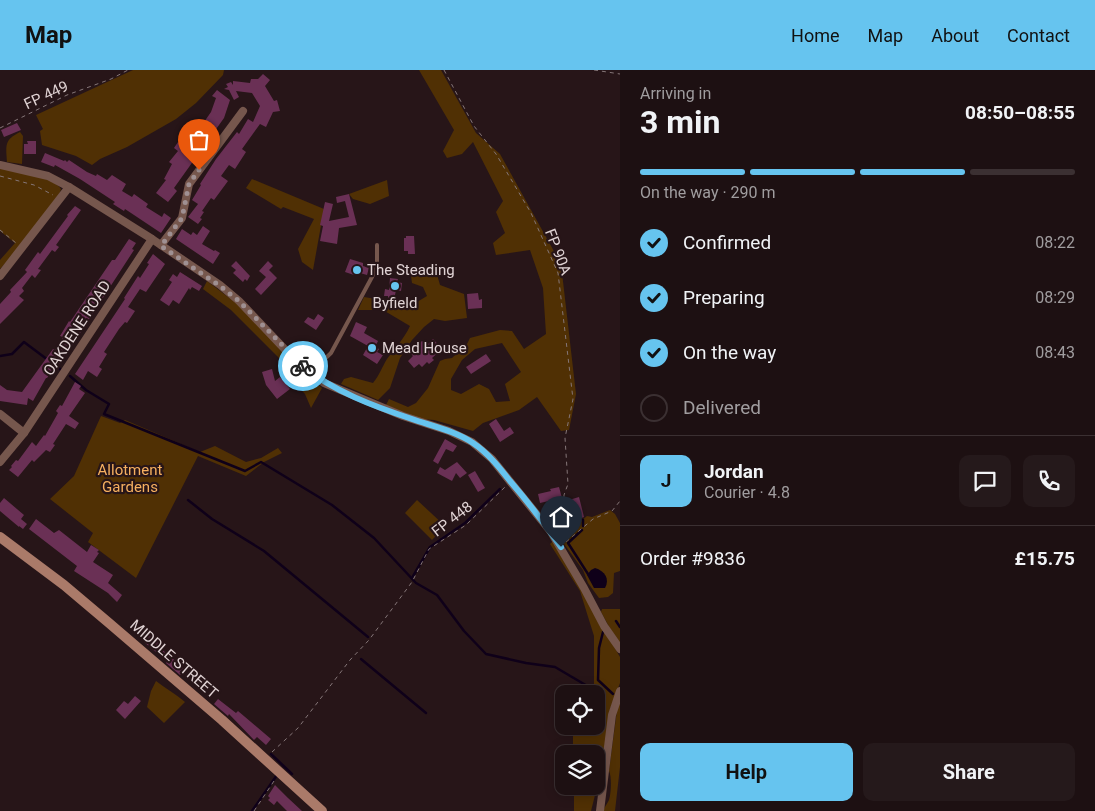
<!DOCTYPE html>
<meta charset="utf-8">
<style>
body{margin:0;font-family:Roboto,sans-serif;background:#25191b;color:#f1f3f6;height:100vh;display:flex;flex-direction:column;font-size:19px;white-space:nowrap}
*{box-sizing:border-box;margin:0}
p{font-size:16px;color:#a09d9f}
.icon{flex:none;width:28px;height:28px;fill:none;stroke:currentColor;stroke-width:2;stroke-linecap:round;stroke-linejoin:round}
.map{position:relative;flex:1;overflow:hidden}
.panel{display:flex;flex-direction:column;background:#1d1012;width:475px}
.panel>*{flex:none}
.tools{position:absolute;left:555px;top:615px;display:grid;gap:10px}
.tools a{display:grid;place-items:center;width:50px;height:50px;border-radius:10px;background:#1d1012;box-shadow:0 2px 12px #0003,0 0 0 1px #3b3032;font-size:25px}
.pin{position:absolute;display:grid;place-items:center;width:42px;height:42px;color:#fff;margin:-51px -21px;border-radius:50% 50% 50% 0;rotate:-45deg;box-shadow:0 0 5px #0007}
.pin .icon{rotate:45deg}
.courier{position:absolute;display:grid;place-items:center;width:50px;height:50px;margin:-25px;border:4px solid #66c4ef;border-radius:50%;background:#fff;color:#222;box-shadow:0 1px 6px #0007}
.head em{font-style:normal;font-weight:700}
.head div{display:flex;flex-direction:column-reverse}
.head{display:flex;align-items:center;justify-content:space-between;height:85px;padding:0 20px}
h1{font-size:32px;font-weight:700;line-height:38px}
.bar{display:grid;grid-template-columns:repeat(4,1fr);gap:8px 5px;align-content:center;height:60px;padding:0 20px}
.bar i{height:6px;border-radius:4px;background:#3b3032}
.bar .current{background:#66c4ef}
.bar p{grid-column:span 4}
.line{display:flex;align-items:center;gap:12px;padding:0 20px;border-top:1px solid #3b3032}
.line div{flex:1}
.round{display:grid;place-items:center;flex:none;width:52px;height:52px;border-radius:10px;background:#25191b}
ol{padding:0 20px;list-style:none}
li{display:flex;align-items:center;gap:15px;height:55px}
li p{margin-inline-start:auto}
li .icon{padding:5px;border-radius:50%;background:#66c4ef;color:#111;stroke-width:4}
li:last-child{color:#a09d9f}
li i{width:28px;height:28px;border:2px solid #3b3032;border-radius:50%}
.button{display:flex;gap:10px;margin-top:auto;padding:10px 20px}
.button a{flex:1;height:58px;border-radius:10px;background:#66c4ef;color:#111;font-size:20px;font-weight:700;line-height:58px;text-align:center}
.button a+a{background:#25191b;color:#f1f3f6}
header{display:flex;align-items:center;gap:30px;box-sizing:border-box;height:70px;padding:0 25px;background:#66c4ef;color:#111}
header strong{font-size:24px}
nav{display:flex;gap:28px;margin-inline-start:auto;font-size:18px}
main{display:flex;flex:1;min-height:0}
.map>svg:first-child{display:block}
.green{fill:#503004;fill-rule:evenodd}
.water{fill:#0f0019}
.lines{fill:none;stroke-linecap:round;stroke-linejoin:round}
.stream{stroke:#0f0019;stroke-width:2.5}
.building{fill:#6a3055}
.path{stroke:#857678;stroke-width:1;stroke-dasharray:4 4;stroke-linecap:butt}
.lane{stroke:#76574d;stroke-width:4}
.street{stroke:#76574d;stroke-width:8}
.secondary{stroke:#aa7a69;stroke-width:10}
.done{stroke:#9f9092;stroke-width:5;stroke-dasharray:0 9}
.route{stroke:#66c4ef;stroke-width:6}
.poi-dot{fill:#66c4ef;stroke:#271518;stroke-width:2}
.labels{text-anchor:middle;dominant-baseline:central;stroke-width:4.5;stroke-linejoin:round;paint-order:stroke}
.street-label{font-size:15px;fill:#e0d3d4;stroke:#271518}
.poi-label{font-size:15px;fill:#e0d3d4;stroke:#271518;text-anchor:start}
.park-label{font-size:15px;fill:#f6b060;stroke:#271518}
</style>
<header>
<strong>Map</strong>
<nav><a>Home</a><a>Map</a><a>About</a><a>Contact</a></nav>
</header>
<main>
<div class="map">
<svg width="620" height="741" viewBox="0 0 620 741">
<rect width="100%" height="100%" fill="#271518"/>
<g class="green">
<path d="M133,0h91l-1,5 -27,28 -20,16 -49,28 -27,12 -8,6 -16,-9 -34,-11 -2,-14 3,-2 -7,-14z"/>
<path d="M419,0h22l35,63 24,21 61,110 15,130 -7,36 -8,1 -24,-34 -18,13 -36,13 -10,8 -39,-11 -13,-1 -35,-14 3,-6 19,8 8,-4 12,-15 12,-27 5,-2 7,-1 15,-14 3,-6 30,-8 12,1 12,18 22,-15 -3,-46 -13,-38 -34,5 -3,-12 12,-10 -9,-21 7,-11 -30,-59 -11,12 -15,4 -4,-7 11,-21zM502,273l19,29 -16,12 5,17 -14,1 -7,-13 -10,-5 -18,10 -10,-4v-11l11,-19 13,-11z"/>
<path d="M20,62l3,4 -1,28 -15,-2c-1,-17 -3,-22 13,-30z"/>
<path d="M0,98c14,3 54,9 61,21l-2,6 -39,52 -20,22v-9l15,-17 -15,-12z"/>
<path d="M252,109l72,30 -11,61 -11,-8 -4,-13 16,-30 -31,-12 -2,2 -35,-21z"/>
<path d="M387,110l2,16 -19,8 -17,-5 -4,-5z"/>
<path d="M434,194l6,21 24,9 3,24 -22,3 -11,-2 -10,8 -12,13 -12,18 -10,30 -12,12 -37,-16 3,-5 7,-2 22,6c6,-7 9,-16 14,-24 8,-11 17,-20 23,-33l-27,-16h-25l6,-13 18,3 19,7 16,-5 10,-6 -4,-9 -11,-4 -1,-7z"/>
<path d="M207,211l29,22 48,49 1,4 -4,4 -50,-50 -28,-21z"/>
<path d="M292,292l30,26 -11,20 -6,-14 -20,-22 3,-7z"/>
<path d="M101,346l19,7 5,-3 75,32 15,-6 31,16 15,-4 17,-10 4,5 -18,9 -18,14 -48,-20 -62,122 -48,-36 5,-9 -43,-34 24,-23z"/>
<path d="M417,430l28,26 -13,14 -27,-27z"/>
<path d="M610,440l5,4 5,9v48l-6,2 -1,20 -5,4 -9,1 -11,-15 -5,-13 -24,-33v-4l18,-9 10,-8 5,1z"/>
<path d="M553,471l67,116v26l-10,26 -7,53 -7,-1v-7h-23v-25l3,-3h20v-32h-2v-58l-14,-45 -30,-47z"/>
<path d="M602,539h18v34l-9,-13 -10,-18z"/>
<path d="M156,611c10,8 20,13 29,21l-21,21 -17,-16 4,-16z"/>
<path d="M620,631v66l-5,44h-12c2,-5 4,-7 6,-11 2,-6 3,-23 0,-29l8,-61z"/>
<path d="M574,716h21v9l-4,16h-17z"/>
</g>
<path class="water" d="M595,498c10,3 15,11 10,20h-11l-7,-13 4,-5z"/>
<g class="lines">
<g class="stream">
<path d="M0,286l12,-2 12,-12 24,18"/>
<path d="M53,293l7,6"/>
<path d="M70,306l16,14 23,14 -5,10 141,57 16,-9 71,43 42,33 42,45 21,12 27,36 22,23 40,9 29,4 34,20"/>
<path d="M188,430l24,19 52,32 104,86"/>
<path d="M583,456v-6"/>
<path d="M582,460l-14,13 20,31"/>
<path d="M412,508l18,-31 35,-24 35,-34"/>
<path d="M616,551l4,6"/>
<path d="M603,562l-4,16 -1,32 15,14"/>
<path d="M361,589l65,54"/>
<path d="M271,684l21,20"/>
<path d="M252,741l25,-36"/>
</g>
</g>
<g class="building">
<path d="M263,4l7,6 -5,6 9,15 3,-1 3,11 -7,1 -7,15 -6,-3 -18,25 4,3 -11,17 -6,-4 -8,11 7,5 -14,19 -3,-2 -9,13 2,1 -4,6 2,1 -4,5 -10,-7 10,-13 -6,-4 9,-15 -1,-1 16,-25 21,-27 2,2 9,-15 5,3 7,-16 -8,-13 -16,-2 3,6 -5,3 -5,-10 -5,-1 4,-2 -2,-3 5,-2 2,3v-4l17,2 1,-4h7z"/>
<path d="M217,20l13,10 -6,18 -50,70 3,3 -9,11 -12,-9 10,-13 -2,-1 8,-15 -3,-2 9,-11 -4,-3 4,-6 8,6 25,-36 5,-14 -4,-2z"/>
<path d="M17,53l4,7 -17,7 -3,-7z"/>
<path d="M27,71h9v13h-12v-10h4z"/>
<path d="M45,83l19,8 1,-1 2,2 2,-2 18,12 9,4 1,-2 10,6 5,-5 14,9 -4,7 10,6 2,-3 14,10 -2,3 16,10 2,-4 7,5 -10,15 -36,-24 -1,2 -11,-7 2,-2 -35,-23 -25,-14 -1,2 -13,-5z"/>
<path d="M349,124l8,31 -18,3 -2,16 -17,-3 3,-15 -3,-1 5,-23 8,2 -4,17 20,-4 -4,-16 -8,2 -1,-6z"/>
<path d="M75,136l6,4 -25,35 3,2 -4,5 -3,-2 -14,19 3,1 -6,8 -3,-3 -10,13 2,3 -5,5 5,4 -24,24v-20l11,-12 -1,-2 17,-18 -2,-2 13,-18 2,2 28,-38 -1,-1z"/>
<path d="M203,156l7,5 -8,13 12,7 1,-1 5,3 -7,11 -37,-25 6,-10 9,6 2,-3 4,3z"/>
<path d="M406,166h8l1,18h-7v-3h-4v-13h2z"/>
<path d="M129,169l7,4 -4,6 2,1 -61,94 -14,20 -2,-1 -10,15h-1l-13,23 -5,-3 -1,7 -27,-4v-16l7,5 15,2 31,-43 2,1 8,-13 -3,-1 9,-15 1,1 42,-62h3z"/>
<path d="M153,184l12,10 -19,28 -6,-3 -12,18 7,4 -8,12 -2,-1 -6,7 -15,23 3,2 -8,13 3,2 -5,8 -9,-6 -5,9 -8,-6 50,-75 -1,-1 14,-22 2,2 9,-14 -2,-1z"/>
<path d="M350,189l13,4v3l6,2 -2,7 -7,-2v2h-6l-9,-3z"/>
<path d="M236,191l14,15 -3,5 -2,-2 -2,3 -10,-9 3,-3 -5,-4z"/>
<path d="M268,191l5,5 -4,4 8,8 -16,17 -6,-6 11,-12 -7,-6z"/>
<path d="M180,202l22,14 -3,5 -7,-4 -2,3 -1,-2 -10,16 -6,-4 -4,6 -9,-6 12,-18 -3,-2 4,-6 4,3z"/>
<path d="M390,208l8,1 -1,3 5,1 -1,8 -5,-1 -2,10 -6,-1v-3h-4l1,-7 4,1z"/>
<path d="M478,223l1,7 3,-1v9l-14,1 -1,-15z"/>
<path d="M318,244l6,4 -8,12 -12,-8 4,-5 6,3z"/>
<path d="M356,252l11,5 -3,6 14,8 -3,6 4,2 -2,3 6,3 -6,9 -14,-9 5,-9 -18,-10z"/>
<path d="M433,269l9,10 -10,9 2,2 -5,4 -2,-2 -5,5 -3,-3 -5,4 -6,-7 5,-5 -2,-2 6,-5 -2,-2 7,-6 5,4z"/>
<path d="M486,284l5,7 -20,13 -5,-7z"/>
<path d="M272,299l3,12 5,-4 10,12 -13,10 -11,-14 -4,-13z"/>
<path d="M75,312l6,4 -2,3 6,4 -16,23 10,7 -4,6 -9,-5 -13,20 2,1 -5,7 -4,-2 -12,12 -2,-2 -14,17 -9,-7 3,-3 -1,-1 5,-6 2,1 14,-19 4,4 8,-11 1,1 13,-23 -2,-2 4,-6 2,1z"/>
<path d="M496,349l8,12 6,-4 4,6 -14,9 -11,-18z"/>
<path d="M445,369l12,7 -4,6 -7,-3 -8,15 -5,-3z"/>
<path d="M457,392l10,11 -7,5 -4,-5 -4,8 -15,-8 3,-6 5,3z"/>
<path d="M475,401l10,17 -7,4 -10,-17z"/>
<path d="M559,417l3,11 -22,5 -2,-9 13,-3 -1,-2z"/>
<path d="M579,427l5,20 -8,3 -7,-20z"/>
<path d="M4,428l20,17 -3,4 6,5 -4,5 -4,-3v1l-19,-16v-8z"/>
<path d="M36,449l18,14 5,-3 28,22 4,-7 8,5 -2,2 2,1 -6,9 20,13 -5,8 14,12 -5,7 -9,-9 -34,-22 3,-5 -48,-37z"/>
<path d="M150,565l9,8 -2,2 10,9 -3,5 -20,-17z"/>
<path d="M171,587l14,13 -5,5 -14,-12z"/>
<path d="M135,626l6,5 -16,18 -9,-9 8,-9 4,3z"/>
<path d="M218,629l18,14 2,-2 33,28 -5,6 -9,-8 -3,3 -25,-26 -1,2 -14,-12z"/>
<path d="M275,715l13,13 14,13h-15l-10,-10 -3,4 -6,-5 2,-2 -2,-2z"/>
</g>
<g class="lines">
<g class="path">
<path d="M444,0l30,56 22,28 35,59 27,60 15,126 -8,39 3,46 -4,11 -1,25 -6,7"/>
<path d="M594,0l26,4"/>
<path d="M0,58l67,-33 44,-16 17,-9"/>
<path d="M0,106l34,9 19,10"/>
<path d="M0,160l16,13"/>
<path d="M566,472l27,-23 19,-8 8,-10"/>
<path d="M272,682l26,-24 52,-68 19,-20 43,-58 17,-33 37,-24 39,-38"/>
<path d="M254,741l20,-30"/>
</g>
<path class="lane" d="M310,303l21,-20 41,-76 5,-12v-20"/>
<g class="street">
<path d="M0,95l48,11 21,11 83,52 68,46 19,16 56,59 29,23 79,33 46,15 23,11 20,17 59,73 33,56 20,38 16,23"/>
<path d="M161,175l21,-27 7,-34 54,-73"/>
<path d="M0,206l69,-89"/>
<path d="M0,344l24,19"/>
<path d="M0,392l24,-29 128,-194"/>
<path d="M600,741l12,-96 8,-24"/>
</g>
<path class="secondary" d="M0,467l64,48 45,38 113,97 100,91"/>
</g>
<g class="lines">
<path class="done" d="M199,100l-10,14 -7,34 -21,28 59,40 19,15 64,65"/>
<path class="route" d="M303,296c29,25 73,41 109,53 20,7 43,12 61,24 15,10 26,24 37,38 18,21 35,43 51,66"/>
</g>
<g class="poi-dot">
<circle cx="357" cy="200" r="5"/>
<circle cx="395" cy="216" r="5"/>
<circle cx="372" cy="278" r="5"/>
</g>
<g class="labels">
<g class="street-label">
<text transform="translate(46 25) rotate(-25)">FP 449</text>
<text transform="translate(558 182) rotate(69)">FP 90A</text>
<text transform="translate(77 258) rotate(-57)">OAKDENE ROAD</text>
<text transform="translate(452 449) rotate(-38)">FP 448</text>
<text transform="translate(174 589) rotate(41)">MIDDLE STREET</text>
</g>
<g class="poi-label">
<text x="367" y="200">The Steading</text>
<text x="395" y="233" text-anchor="middle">Byfield</text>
<text x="382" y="278">Mead House</text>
</g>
<g class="park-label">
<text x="130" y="400">Allotment<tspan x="130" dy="17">Gardens</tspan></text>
</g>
</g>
</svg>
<div class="tools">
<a><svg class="icon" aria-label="locate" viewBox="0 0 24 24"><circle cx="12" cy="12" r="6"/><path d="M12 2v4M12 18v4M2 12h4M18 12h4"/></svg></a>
<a><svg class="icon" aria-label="layers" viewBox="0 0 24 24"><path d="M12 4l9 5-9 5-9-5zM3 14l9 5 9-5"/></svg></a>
</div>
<div class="pin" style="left:199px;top:100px;background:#ea580c"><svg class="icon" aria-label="bag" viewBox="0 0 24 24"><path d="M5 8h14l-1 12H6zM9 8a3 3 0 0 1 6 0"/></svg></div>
<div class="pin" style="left:561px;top:477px;background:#1f2937"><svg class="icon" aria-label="home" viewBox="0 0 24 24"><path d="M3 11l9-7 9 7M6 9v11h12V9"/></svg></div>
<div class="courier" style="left:303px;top:296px"><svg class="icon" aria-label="bike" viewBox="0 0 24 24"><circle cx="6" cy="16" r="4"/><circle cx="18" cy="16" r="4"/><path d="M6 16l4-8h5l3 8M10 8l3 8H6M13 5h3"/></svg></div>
</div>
<section class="panel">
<div class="head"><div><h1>3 min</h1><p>Arriving in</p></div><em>08:50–08:55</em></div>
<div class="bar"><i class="current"></i><i class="current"></i><i class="current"></i><i></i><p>On the way · 290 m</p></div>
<ol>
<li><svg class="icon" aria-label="check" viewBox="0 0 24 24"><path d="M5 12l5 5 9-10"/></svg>Confirmed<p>08:22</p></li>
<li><svg class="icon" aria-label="check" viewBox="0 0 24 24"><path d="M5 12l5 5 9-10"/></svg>Preparing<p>08:29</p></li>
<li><svg class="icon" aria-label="check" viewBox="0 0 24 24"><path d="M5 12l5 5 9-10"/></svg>On the way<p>08:43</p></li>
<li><i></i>Delivered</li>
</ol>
<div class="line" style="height:90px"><b class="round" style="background:#66c4ef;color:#111">J</b><div><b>Jordan</b><p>Courier · 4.8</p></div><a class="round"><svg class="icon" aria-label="chat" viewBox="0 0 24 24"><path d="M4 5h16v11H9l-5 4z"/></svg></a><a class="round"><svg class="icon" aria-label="phone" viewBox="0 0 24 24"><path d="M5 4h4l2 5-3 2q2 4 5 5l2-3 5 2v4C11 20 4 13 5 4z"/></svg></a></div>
<div class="line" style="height:65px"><div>Order #9836</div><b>£15.75</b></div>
<div class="button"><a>Help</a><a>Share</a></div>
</section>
</main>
